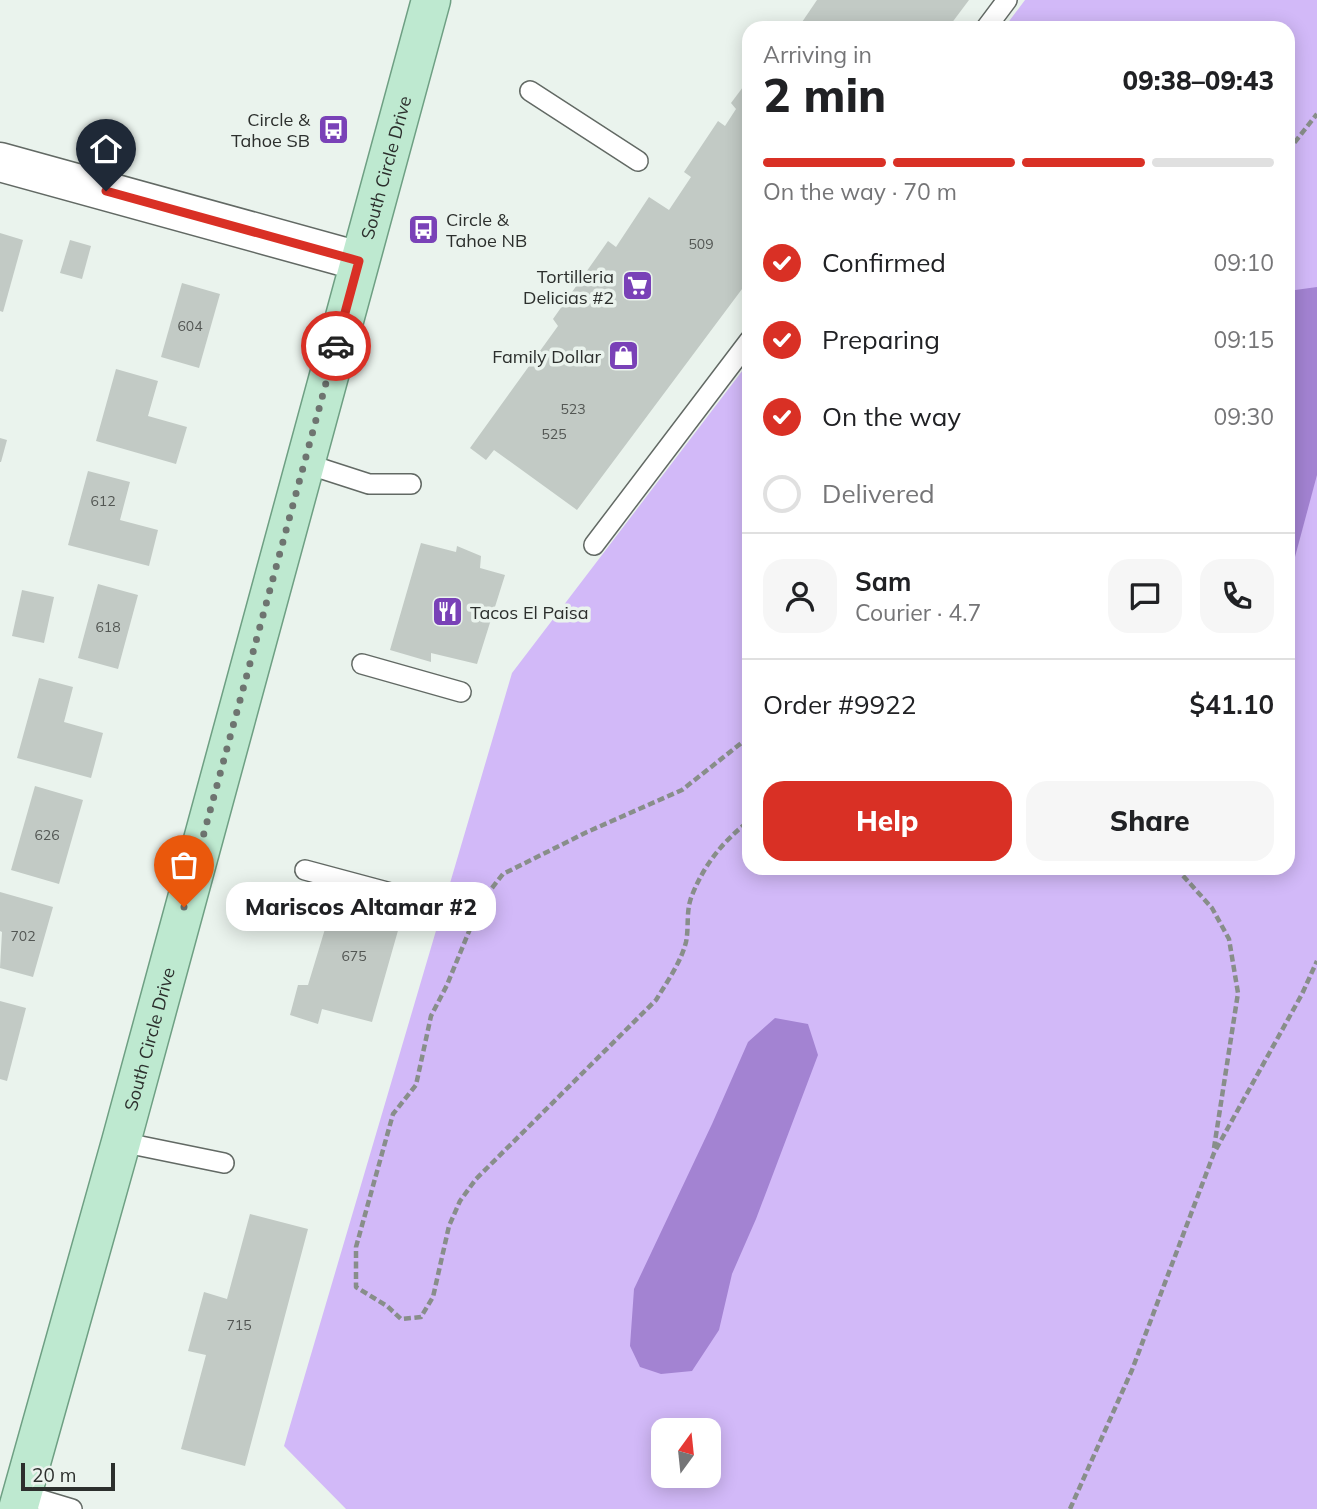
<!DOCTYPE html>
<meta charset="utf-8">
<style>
body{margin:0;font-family:Mulish,sans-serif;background:#f6f6f6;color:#202124;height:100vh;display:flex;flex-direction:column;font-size:26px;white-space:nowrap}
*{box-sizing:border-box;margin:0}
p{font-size:23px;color:#757577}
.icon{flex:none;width:38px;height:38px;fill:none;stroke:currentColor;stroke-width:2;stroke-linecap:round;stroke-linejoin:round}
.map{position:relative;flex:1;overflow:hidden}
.sheet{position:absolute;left:742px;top:21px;width:553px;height:854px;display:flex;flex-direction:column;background:#fff;border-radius:21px;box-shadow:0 4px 18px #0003}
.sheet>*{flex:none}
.needle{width:46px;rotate:15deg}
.fabs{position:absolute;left:651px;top:1418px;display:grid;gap:14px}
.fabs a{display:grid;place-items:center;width:70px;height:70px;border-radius:14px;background:#fff;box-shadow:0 4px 18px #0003;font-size:35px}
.scale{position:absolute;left:21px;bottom:18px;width:94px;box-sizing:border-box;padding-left:7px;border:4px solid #2c2f2d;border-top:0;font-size:19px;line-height:24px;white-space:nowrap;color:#2c2f2d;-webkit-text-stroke:5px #eaf3ed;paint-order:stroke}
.pin{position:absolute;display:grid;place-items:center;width:60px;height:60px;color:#fff;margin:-72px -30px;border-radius:50% 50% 50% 0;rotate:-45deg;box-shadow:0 0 7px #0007}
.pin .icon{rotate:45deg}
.courier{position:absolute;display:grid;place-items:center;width:70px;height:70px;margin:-35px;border:5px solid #d93025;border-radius:50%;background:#fff;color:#222;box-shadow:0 2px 9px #0007}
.bubble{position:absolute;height:49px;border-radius:21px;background:#fff;box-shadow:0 4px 18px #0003;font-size:23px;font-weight:800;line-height:49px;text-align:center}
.head em{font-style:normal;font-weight:800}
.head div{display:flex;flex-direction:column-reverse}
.head{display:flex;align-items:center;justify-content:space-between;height:119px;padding:0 21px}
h1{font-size:46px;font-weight:800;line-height:52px}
.bar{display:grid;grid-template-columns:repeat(4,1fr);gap:10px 7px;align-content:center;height:84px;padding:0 21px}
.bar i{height:9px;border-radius:5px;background:#e0e0e0}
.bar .selected{background:#d93025}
.bar p{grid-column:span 4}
.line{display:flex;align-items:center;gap:18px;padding:0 21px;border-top:2px solid #e0e0e0}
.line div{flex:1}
.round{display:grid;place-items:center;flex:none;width:74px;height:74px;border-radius:21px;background:#f6f6f6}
ol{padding:0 21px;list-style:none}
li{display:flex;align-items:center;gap:21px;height:77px}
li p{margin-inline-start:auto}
li .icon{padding:7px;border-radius:50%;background:#d93025;color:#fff;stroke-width:4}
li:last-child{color:#757577}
li i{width:38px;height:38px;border:4px solid #e0e0e0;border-radius:50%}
.button{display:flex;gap:14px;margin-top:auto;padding:14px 21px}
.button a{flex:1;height:80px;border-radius:21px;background:#d93025;color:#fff;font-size:28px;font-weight:800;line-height:80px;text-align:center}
.button a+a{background:#f6f6f6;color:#202124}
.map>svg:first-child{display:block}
.green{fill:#d2b9f8;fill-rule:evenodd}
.water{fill:#a383d2}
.building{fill:#c2cac5}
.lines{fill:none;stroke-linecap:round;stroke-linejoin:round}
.service-casing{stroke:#626964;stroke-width:22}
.minor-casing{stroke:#626964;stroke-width:41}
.primary-casing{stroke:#6e9f83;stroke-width:41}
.path{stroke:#888e8a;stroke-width:4.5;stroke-dasharray:7 3.5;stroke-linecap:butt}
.service{stroke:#fff;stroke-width:19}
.minor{stroke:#fff;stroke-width:38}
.primary{stroke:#bee9d0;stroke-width:38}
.done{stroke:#6e7470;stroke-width:7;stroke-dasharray:0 12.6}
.route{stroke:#d93025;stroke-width:9}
.labels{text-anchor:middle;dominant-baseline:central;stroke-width:7;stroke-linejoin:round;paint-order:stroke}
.number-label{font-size:14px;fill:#525653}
.poi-label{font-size:18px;fill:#2c2f2d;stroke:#eaf3ed;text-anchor:end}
.street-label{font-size:18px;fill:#2c2f2d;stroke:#eaf3ed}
</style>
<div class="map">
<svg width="1317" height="1509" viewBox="0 0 1317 1509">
<rect width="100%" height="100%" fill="#eaf3ed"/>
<path class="green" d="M1025,0h292v1509h-971l-62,-63 228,-773 237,-311v506h539v-840h-284zM663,1430h46v45h-46z"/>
<g class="water">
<path d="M1317,287v188l-29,108v-292z"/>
<path d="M775,1018l33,6 10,31 -62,164 -24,55 -13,56 -27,41 -31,3 -21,-7 -10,-21 4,-57 78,-165 36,-82z"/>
</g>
<g class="building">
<path d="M817,0h152l-21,28h-150z"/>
<path d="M749,79v208l-4,-2 -168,225 -83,-60 -8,10 -16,-12 88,-122 -5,-7 55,-78 8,6 33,-50 20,13 22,-33 -7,-5 34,-51 7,5 11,-17 -5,-6z"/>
<path d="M0,233l23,7 -20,72 -3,-1z"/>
<path d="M70,240l21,6 -9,33 -22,-6z"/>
<path d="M182,283l38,11 -21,74 -38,-11z"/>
<path d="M116,369l42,12 -10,35 39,11 -11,37 -80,-23z"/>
<path d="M0,438l7,2 -6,22h-1z"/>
<path d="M88,471l42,11 -10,38 38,10 -9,36 -81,-21z"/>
<path d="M421,543l35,9 1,-6 24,10 -1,12 25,7 -28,89 -46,-11v9l-41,-12z"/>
<path d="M98,584l40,11 -20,74 -40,-11z"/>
<path d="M22,590l32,7 -10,46 -32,-7z"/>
<path d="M39,678l34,9 -9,35 39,11 -12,45 -74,-20z"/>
<path d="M35,786l48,14 -24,84 -48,-14z"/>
<path d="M0,892l53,15 -20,70 -33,-9 2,-36 -2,-1z"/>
<path d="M325,893l24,9 -2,10 52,15 -27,95 -50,-13 -4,15 -28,-9 8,-30h10l20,-66 -10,-1z"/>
<path d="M0,1001l26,7 -19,73 -7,-2z"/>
<path d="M250,1214l58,15 -63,237 -64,-17 25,-94 -18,-4 16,-59 23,7z"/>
</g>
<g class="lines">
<defs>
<g id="service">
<path d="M986,28l21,-28"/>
<path d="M530,91l108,70"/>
<path d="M304,463l65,21h42"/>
<path d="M594,545l155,-204"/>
<path d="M362,664l99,28"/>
<path d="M305,870l97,26"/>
<path d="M121,1142l103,21"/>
<path d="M22,1494l50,15"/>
</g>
<path id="minor" d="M0,162l359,99"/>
<g id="primary">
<path id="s1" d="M18,1509l103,-367 310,-1142"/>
</g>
</defs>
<use href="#service" class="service-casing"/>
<use href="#minor" class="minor-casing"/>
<use href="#primary" class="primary-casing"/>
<g class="path">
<path d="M1288,151l29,-37"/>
<path d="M749,737l-67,53 -95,42 -84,42 -22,28 -34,83 -16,31 -15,69 -23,29 -37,133v40l31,19 14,13 20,-2 12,-20 16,-71 11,-25 16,-22 180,-179c11,-18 25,-38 30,-58 3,-14 0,-30 5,-44 12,-32 31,-56 58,-77"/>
<path d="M1176,868l36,40 17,31 9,54 -24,155"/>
<path d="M1070,1509l62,-139 82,-217 88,-159 15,-33"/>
</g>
<use href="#service" class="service"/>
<use href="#minor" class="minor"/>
<use href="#primary" class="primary"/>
</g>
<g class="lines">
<path class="done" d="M184,907l152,-561"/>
<path class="route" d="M106,191l253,70 -23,85"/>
</g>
<defs>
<symbol id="bus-square" viewBox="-11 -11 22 22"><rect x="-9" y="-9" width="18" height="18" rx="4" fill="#7941b7" stroke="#eaf3ed"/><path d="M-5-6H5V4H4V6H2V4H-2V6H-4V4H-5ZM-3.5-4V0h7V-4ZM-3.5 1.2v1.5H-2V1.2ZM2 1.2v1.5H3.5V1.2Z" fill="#fff"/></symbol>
<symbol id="supermarket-square" viewBox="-11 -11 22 22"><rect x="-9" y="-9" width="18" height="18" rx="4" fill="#7941b7" stroke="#eaf3ed"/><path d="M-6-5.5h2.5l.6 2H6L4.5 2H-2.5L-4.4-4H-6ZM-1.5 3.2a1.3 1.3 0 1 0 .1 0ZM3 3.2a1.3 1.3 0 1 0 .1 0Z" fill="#fff"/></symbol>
<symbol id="shop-square" viewBox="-11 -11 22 22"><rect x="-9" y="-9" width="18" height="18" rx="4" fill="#7941b7" stroke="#eaf3ed"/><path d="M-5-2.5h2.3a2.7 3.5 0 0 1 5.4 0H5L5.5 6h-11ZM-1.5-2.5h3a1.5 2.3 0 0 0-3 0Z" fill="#fff"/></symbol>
<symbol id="restaurant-square" viewBox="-11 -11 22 22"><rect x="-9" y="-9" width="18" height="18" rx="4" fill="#7941b7" stroke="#eaf3ed"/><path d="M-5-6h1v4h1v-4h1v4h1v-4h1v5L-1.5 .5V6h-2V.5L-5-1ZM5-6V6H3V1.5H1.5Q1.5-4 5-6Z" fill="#fff"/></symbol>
</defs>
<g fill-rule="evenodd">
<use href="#bus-square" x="316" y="112" width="35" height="35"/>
<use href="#bus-square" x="406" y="212" width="35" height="35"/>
<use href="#supermarket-square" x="620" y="268" width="35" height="35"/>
<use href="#shop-square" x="606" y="338" width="35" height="35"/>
<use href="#restaurant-square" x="430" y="594" width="35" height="35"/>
</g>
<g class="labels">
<g class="number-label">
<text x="701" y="244">509</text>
<text x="190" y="326">604</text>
<text x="573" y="409">523</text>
<text x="554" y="434">525</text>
<text x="103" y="501">612</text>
<text x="108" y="627">618</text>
<text x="47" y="835">626</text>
<text x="23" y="936">702</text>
<text x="354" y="956">675</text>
<text x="239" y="1325">715</text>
</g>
<g class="poi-label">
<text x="310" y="119">Circle &amp;<tspan x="310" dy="21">Tahoe SB</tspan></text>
<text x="446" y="219" text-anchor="start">Circle &amp;<tspan x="446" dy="21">Tahoe NB</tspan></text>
<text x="614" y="276">Tortilleria<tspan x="614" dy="21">Delicias #2</tspan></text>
<text x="601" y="356">Family Dollar</text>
<text x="470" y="612" text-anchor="start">Tacos El Paisa</text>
</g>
<g class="street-label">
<text stroke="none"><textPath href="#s1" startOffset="1391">South Circle Drive</textPath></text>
<text stroke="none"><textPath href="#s1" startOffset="488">South Circle Drive</textPath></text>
</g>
</g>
</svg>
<div class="fabs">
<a><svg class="needle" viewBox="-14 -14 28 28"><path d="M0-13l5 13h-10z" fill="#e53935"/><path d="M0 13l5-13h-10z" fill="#757577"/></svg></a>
</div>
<div class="scale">20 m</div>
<div class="pin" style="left:184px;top:907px;background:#ea580c"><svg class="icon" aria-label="bag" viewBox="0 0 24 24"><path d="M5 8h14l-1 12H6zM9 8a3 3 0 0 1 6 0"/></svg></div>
<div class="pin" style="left:106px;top:191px;background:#1f2937"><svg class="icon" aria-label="home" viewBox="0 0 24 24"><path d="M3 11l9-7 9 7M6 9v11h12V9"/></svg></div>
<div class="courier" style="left:336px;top:346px"><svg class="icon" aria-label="car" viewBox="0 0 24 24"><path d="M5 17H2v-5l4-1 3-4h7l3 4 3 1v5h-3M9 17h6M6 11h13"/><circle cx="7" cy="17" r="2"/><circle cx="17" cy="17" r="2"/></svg></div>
<div class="bubble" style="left:226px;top:882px;width:270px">Mariscos Altamar #2</div>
<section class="sheet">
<div class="head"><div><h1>2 min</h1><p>Arriving in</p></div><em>09:38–09:43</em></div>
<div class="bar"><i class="selected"></i><i class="selected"></i><i class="selected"></i><i></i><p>On the way · 70 m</p></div>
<ol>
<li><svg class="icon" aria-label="check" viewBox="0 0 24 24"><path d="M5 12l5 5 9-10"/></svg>Confirmed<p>09:10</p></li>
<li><svg class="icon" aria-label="check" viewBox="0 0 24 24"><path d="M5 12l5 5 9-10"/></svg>Preparing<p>09:15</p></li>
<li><svg class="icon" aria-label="check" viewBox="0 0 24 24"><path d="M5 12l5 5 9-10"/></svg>On the way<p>09:30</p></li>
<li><i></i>Delivered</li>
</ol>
<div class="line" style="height:126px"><a class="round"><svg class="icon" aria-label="person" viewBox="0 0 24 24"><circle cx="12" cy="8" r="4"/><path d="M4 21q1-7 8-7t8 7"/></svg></a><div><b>Sam</b><p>Courier · 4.7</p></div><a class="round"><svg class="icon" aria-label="chat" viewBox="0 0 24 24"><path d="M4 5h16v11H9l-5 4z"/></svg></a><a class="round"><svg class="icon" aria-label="phone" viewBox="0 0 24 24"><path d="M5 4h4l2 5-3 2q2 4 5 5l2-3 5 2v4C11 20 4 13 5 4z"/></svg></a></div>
<div class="line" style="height:91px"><div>Order #9922</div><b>$41.10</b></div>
<div class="button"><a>Help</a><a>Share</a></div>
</section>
</div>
